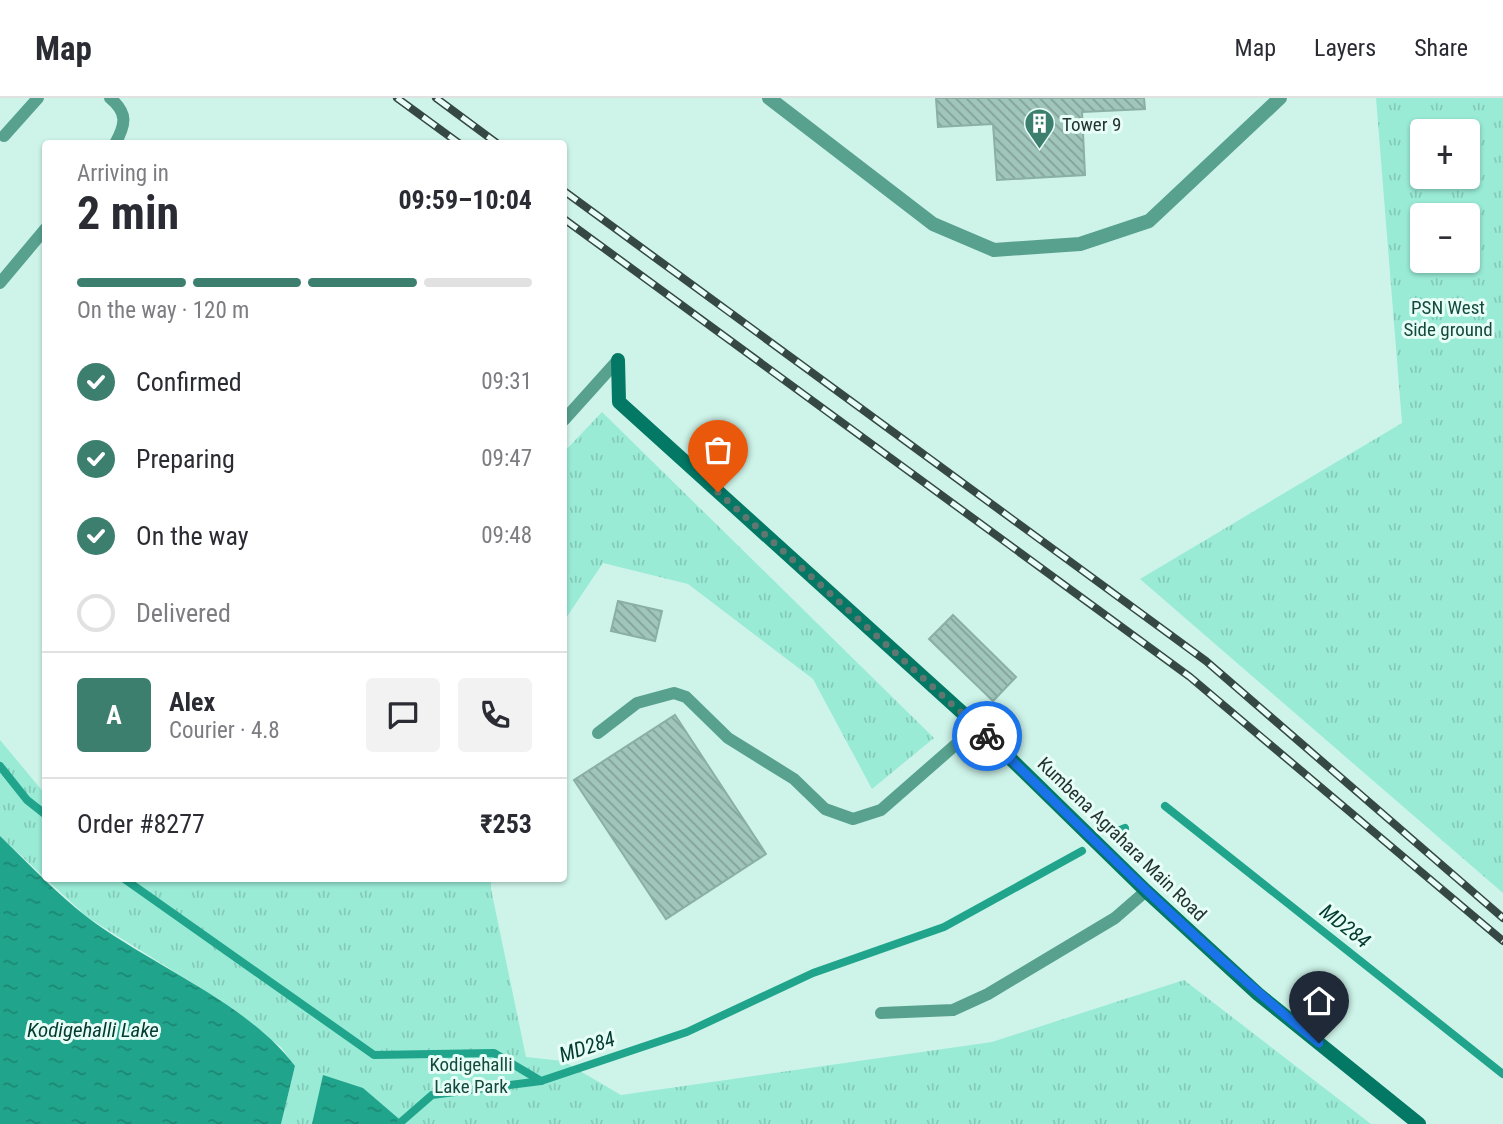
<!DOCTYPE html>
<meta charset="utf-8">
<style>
body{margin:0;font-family:"Roboto Condensed",sans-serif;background:#f2f2f3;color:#2b2b33;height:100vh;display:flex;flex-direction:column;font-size:26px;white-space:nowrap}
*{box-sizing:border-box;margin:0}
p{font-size:23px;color:#7c7c81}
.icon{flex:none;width:38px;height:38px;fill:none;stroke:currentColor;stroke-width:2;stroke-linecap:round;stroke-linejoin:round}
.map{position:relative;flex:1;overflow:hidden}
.drawer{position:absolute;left:42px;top:42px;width:525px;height:742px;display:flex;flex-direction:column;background:#fff;border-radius:7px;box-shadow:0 2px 5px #0004}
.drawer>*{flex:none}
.controls{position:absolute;left:1410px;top:21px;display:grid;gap:14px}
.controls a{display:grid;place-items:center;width:70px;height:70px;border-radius:7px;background:#fff;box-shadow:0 2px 5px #0004;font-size:35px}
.pin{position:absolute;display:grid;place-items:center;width:60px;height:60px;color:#fff;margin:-72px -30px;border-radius:50% 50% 50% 0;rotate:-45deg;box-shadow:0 0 7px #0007}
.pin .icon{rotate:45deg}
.courier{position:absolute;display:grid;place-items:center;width:70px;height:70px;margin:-35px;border:5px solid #1a73e8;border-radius:50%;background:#fff;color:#222;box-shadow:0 2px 9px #0007}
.headline em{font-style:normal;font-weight:700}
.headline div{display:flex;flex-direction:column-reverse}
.headline{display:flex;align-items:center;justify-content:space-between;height:119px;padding:0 35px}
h1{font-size:46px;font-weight:700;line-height:52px}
.bar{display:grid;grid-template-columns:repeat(4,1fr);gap:10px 7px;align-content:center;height:84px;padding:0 35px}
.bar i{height:9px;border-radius:5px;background:#e1e1e2}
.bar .current{background:#3d7f6f}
.bar p{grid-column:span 4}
.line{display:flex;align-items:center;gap:18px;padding:0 35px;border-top:2px solid #e1e1e2}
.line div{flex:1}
.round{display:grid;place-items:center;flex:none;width:74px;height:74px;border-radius:7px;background:#f2f2f3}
ol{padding:0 35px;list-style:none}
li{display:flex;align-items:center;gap:21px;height:77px}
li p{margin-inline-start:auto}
li .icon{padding:7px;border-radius:50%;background:#3d7f6f;color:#fff;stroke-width:4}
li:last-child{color:#7c7c81}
li i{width:38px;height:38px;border:4px solid #e1e1e2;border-radius:50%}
header{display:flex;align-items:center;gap:42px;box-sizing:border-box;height:98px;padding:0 35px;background:#fff;border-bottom:2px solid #e1e1e2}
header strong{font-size:33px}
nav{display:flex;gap:38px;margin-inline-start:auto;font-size:24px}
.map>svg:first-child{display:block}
.grass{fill:url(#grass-tufts);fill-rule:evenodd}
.water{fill:url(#water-ripples)}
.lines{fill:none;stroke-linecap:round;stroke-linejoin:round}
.stream{stroke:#20a58c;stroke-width:8}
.building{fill:url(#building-back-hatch);stroke:#8aafa4;stroke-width:2}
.lane{stroke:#58a18f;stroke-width:12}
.street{stroke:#58a18f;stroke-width:14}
.secondary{stroke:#037864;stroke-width:14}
.rail-casing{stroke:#364843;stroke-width:8}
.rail{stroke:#e7fef7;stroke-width:5;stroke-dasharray:16;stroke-linecap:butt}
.done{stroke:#607771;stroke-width:7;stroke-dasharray:0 12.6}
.route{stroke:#1a73e8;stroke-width:9}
.labels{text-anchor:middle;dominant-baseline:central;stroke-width:6;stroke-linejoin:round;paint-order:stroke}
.poi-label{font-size:19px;fill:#253430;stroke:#e7fef7;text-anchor:start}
.park-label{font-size:19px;fill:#15493e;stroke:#e7fef7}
.street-label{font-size:19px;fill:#253430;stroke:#e7fef7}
.water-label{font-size:21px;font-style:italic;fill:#033b31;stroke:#e7fef7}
</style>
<header>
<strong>Map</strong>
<nav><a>Map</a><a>Layers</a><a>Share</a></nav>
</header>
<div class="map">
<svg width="1503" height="1026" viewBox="0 0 1503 1026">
<defs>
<pattern id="grass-tufts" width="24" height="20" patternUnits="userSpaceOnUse" patternTransform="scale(1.75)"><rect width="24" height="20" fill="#99ebd6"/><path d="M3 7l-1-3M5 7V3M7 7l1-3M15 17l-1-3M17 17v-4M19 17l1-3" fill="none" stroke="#84cab8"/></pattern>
<pattern id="water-ripples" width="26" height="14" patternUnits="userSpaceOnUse" patternTransform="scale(1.75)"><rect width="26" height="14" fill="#20a58c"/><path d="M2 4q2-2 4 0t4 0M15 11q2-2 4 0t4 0" fill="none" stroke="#1c8773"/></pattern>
<pattern id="building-back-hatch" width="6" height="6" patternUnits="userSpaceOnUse" patternTransform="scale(1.75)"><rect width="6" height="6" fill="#a0c5ba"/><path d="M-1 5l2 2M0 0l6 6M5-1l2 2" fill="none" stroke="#82a198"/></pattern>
</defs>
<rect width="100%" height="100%" fill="#cef4e9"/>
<g class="grass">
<path d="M1376,0h127v795l-363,-314 262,-156zM1468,33v46h-45v-46zM1468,117v46h-45v-46z"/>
<path d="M602,314l332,326 -62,51 -59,-110 -125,-95 -85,-21 -39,58v-169z"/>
<path d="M0,642l45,54 1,84 445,1v10l35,168 37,4 58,34 371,-53 192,-62 187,144h-1090l14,-57 -14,-20 -85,-62 -109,-68 -87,-81z"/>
</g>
<g class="water">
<path d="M0,738c28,27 56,57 87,81 63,48 160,85 208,149l-14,58h-281z"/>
<path d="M323,977l40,13 42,36h-93z"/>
</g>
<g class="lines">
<g class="stream">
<path d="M0,668l27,34 19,15"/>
<path d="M1165,708l338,268"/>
<path d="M1120,732l5,-2"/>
<path d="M123,780l251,177 120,-2 47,28 146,-49 126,-59 131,-46 138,-76"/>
<path d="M401,1024l31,-27 109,-14"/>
</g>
</g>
<g class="building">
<path d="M936,0h208l1,11 -63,3 3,63 -88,5 -4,-56 -55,3z"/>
<path d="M618,503l44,10 -7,30 -44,-10z"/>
<path d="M953,517l63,62 -23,24 -64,-62z"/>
<path d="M675,617l91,139 -100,65 -92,-139z"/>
</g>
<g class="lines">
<g class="lane">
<path d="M110,0c18,15 16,26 5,46"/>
<path d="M4,38l34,-38"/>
<path d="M0,185l46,-55"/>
<path d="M564,322l54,-60"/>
<path d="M598,635l39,-30 37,-10 12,4 42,41 66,41 31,30 28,10 28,-9 96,-84"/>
<path d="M881,915l72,-3 35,-16 127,-76 31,-27"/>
</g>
<path class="street" d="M769,0l164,126 61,26 86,-6 69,-23 131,-123"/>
<path class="secondary" d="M618,262l1,42 358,324 169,165 112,103 161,130"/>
<defs>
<g id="rail">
<path d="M397,0l63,46"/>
<path d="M436,0l62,46"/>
<path d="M564,93l642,470 297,257"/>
<path d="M564,121l626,458 313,264"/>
</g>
</defs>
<use href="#rail" class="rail-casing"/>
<use href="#rail" class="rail"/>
</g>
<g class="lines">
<path class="done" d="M718,394l269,244"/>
<path class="route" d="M987,638c108,105 214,212 332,307"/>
</g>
<defs>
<symbol id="building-pin" viewBox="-11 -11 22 30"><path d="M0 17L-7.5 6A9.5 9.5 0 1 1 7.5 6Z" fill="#3d7f6f" stroke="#e7fef7"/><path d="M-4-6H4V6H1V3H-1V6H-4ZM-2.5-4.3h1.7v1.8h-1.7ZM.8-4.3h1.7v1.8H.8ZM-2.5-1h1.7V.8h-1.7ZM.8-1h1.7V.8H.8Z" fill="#fff"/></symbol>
</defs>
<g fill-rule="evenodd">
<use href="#building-pin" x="1022" y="8" width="35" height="47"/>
</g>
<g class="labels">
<g class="poi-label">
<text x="1062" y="26">Tower 9</text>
</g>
<g class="park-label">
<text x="1448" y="209">PSN West<tspan x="1448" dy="22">Side ground</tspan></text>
<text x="471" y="966">Kodigehalli<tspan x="471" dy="22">Lake Park</tspan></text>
</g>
<g class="street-label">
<text transform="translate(1122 741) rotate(44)">Kumbena Agrahara Main Road</text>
</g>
<g class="water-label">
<text transform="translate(1345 828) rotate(38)">MD284</text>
<text x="93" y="932">Kodigehalli Lake</text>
<text transform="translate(587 949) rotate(-18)">MD284</text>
</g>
</g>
</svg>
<div class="controls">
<a>+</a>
<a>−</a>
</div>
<div class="pin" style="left:718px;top:394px;background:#ea580c"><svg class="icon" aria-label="bag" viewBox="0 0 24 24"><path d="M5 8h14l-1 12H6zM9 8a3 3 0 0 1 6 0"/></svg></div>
<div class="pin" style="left:1319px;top:945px;background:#1f2937"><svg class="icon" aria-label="home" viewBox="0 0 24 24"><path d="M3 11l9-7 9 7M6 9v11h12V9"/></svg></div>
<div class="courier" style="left:987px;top:638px"><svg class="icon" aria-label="bike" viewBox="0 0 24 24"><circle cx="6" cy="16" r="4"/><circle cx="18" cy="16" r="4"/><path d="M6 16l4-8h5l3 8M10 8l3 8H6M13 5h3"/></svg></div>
<section class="drawer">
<div class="headline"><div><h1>2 min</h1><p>Arriving in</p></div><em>09:59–10:04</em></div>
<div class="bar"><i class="current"></i><i class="current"></i><i class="current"></i><i></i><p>On the way · 120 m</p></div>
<ol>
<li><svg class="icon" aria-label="check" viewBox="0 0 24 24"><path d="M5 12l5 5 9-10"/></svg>Confirmed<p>09:31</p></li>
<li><svg class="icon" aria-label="check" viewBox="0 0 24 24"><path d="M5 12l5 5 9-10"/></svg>Preparing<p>09:47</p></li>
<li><svg class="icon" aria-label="check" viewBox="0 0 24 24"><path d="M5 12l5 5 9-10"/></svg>On the way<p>09:48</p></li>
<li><i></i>Delivered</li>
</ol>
<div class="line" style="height:126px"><b class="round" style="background:#3d7f6f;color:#fff">A</b><div><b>Alex</b><p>Courier · 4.8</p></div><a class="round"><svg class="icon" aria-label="chat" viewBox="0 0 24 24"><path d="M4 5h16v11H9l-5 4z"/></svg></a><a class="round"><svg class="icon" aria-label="phone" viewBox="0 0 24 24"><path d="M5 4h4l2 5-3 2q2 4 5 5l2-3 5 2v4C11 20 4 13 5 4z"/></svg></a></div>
<div class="line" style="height:91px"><div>Order #8277</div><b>₹253</b></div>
</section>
</div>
